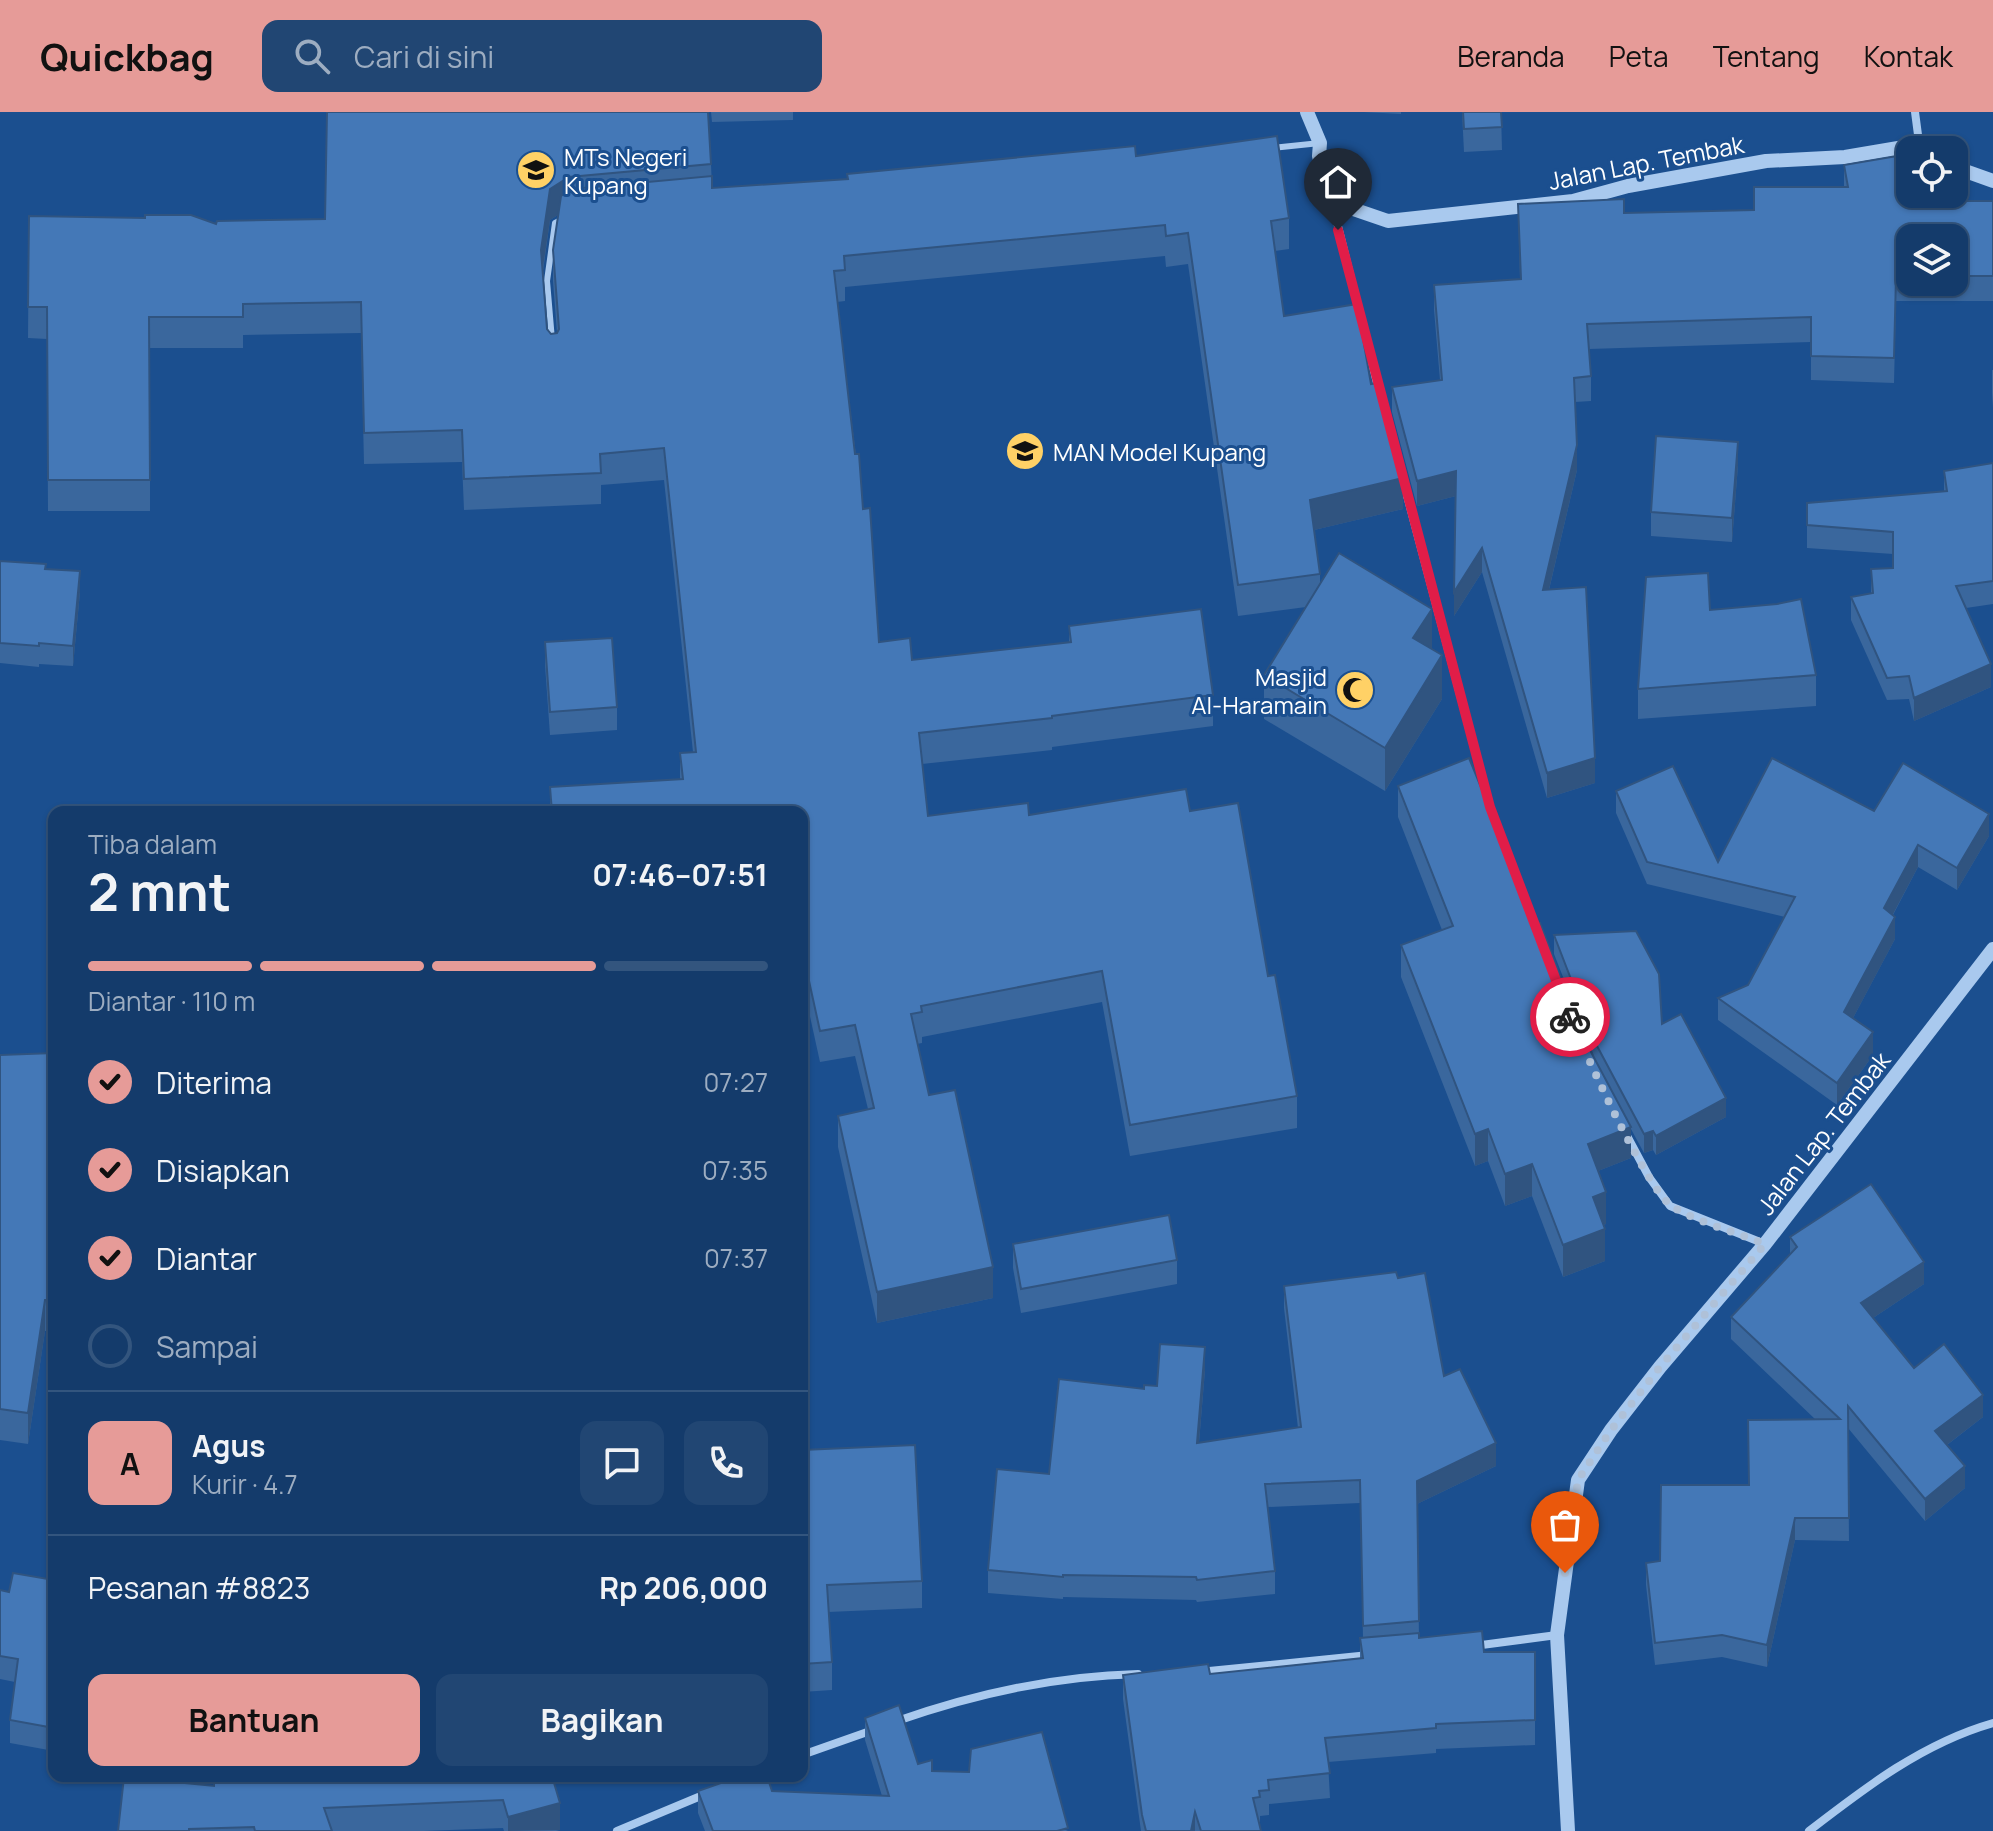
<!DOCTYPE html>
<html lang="id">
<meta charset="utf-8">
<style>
body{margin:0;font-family:Manrope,sans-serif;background:#214673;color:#f1f3f6;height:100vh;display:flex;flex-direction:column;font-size:30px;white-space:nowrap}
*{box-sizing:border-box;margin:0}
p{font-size:26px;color:#9dadc1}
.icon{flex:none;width:44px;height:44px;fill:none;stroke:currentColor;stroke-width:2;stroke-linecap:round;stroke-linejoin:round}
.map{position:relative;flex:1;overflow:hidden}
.panel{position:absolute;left:48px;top:694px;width:760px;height:976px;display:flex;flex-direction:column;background:#143b6b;border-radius:16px;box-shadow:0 2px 6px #0004,0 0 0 2px #33557e}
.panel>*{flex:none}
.fabs{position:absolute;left:1896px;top:24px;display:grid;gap:16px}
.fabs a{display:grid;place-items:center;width:72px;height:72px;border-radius:16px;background:#143b6b;box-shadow:0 2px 6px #0004,0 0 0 2px #33557e;font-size:40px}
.pin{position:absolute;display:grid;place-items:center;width:68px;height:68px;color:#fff;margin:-82px -34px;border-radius:50% 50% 50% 0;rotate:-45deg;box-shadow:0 0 8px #0007}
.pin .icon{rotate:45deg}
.courier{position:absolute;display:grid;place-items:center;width:80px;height:80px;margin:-40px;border:6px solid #e11d48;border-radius:50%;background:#fff;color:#222;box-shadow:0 2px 10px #0007}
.summary em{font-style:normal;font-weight:700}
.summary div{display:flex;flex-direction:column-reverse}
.summary{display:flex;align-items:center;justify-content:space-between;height:136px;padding:0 40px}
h1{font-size:52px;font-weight:700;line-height:60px}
.bar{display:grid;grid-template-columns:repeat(4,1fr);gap:12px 8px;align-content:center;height:96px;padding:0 40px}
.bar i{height:10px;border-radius:6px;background:#33557e}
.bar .current{background:#e69b98}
.bar p{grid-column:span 4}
.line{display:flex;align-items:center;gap:20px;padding:0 40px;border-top:2px solid #33557e}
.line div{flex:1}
.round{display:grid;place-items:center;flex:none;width:84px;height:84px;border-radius:16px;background:#214673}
ol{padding:0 40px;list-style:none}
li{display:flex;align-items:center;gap:24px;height:88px}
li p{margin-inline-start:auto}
li .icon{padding:8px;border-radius:50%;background:#e69b98;color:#111;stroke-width:4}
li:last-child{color:#9dadc1}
li i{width:44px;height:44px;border:4px solid #33557e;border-radius:50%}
.action{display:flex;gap:16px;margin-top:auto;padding:16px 40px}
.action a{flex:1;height:92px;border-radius:16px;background:#e69b98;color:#111;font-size:32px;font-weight:700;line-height:92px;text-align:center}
.action a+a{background:#214673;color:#f1f3f6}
header{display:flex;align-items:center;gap:48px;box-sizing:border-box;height:112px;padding:0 40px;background:#e69b98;color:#111}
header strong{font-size:38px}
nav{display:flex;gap:44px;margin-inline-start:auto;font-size:28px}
.search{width:560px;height:72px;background:#214673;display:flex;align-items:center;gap:20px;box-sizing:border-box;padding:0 28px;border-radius:16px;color:#9dadc1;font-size:30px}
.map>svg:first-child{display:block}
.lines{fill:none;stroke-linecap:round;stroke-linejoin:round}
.service{stroke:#a9c9ee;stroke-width:6}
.minor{stroke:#a9c9ee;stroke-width:8}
.tertiary{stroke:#a9c9ee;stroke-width:14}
.wall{fill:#3a679d;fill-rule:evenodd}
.shaded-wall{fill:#305480}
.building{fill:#4478b7;stroke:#305480;stroke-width:2}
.done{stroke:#afc1d8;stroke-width:8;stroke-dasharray:0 14.4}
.route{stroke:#e11d48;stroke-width:10}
.labels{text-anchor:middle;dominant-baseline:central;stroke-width:6;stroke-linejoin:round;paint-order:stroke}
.poi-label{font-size:24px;fill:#fff;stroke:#1b4f8f;text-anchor:start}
.street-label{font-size:24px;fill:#fff;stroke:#1b4f8f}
</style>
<header>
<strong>Quickbag</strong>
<div class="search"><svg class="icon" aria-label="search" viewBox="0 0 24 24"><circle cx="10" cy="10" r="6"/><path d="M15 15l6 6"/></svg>Cari di sini</div>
<nav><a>Beranda</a><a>Peta</a><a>Tentang</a><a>Kontak</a></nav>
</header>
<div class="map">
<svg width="1993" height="1719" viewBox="0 0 1993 1719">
<rect width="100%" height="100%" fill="#1b4f8f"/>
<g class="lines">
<g class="service">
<path d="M1272,36l48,-5"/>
<path d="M552,228l-5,-59 8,-58 6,-3"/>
</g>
<g class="minor">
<path d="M1915,0l5,38"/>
<path d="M1328,74l51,205"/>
<path d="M1401,361l89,334 13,35"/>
<path d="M1626,1022l23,43 21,29 95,38"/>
<path d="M1474,1534l83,-11"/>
<path d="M1199,1560l170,-17"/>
<path d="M897,1609c77,-27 159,-45 241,-47"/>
<path d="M802,1643l71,-25"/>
<path d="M617,1719l91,-38"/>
<path d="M1809,1719c57,-44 114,-88 184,-108"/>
</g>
<g class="tertiary">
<path d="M1307,0l13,31 -1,13 7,24 27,29 35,12 185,-20 55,-15 138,-25 79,-4 65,-11 5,4"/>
<path d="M1954,55l39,14"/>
<path d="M1568,1719l-11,-196 21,-155 33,-50 49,-63 105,-123 228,-295"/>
</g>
</g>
<g class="wall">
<path d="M327,0l384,52 1,24 135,-9 289,-23 153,62v31l-14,2 9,65 87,68 32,125 -89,21 6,44v9l112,66 10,50 -57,92 -121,-72v-44l42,-68 -68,9 -50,-352 -22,3 -1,-11 -320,31v14l-8,1 42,340 33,18 157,-18v-16l144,69v31l-161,21v3l-130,14 6,52 101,-1 161,-4 78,165 29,120v32l-167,28 -28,-154 -180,35v6l-5,1 12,51 64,203 -116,25 -39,-176v-31l30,-7 -13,-53 -35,6 -18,-82v-168h-252v-25l130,-8v-26l13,-1 -29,-272 -63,5v19l-137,6 -2,-48 -98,2 -3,-131 -118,2v13h-93v163h-102l-1,-172 -19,-1 1,-122 187,8 109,-5zM558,103l-5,35v31l4,52 -6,1 -4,-5 -4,-58 7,-51z"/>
<path d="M711,0h82v8l-81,2z"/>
<path d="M1363,0h38v2z"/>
<path d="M1462,0h39l1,38 -38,2z"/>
<path d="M1844,53l66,36h83v100h-97l-2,82 -83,-3v-38l-222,7 2,27v25l-16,1 2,68 -28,120 46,193 -48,15 -65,-226 -28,44 2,-120 -39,10 -25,-94v-25l48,-7 -6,-70v-25l86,-6 -2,-75 106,9 130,-3 90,-23zM1910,126h44v44h-44z"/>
<path d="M1992,258h1v38l-1,-15z"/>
<path d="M1993,351v141l-27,4 25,79 -77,34 -5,-22 -22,1 -36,-80v-23l20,-4v-24l22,-1v-14l-86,-6v-45l137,-12v-20z"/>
<path d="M1738,353l-6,77 -81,-6v-24z"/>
<path d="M0,449l46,8 34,23 -7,74 -34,-2v3l-39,-4z"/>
<path d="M1710,498l106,65v31l-178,13v-30z"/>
<path d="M545,530l72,65v23l-67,5 -5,-70z"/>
<path d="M1398,674l185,251 11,19 -40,-102v-19l108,89 64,93 -70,38 -3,-5 -9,3 -13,-24v29l-33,13 8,53 -3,1 2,36 -42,16 -31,-81 -27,10 -17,-45 -13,5 -74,-189v-32l41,-15 -44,-113z"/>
<path d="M1616,679l102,71 156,-51 115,25 -32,54 -39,-23 -25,48 2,24 -42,79 20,37 -36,50 -119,-85v-22l30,-13 37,-68 -138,-33 -31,-71z"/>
<path d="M54,941v278h-9l-17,113 -28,-4v-385z"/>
<path d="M1790,1125l134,47 -51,34 41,50 69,49 -36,28 18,43 -40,33 -77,-93 1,113 -54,-1 -28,127 -45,-10 -67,8 -9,-80v-22l14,-2 89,-76 67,-65 -85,-81v-22l59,-63z"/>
<path d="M1013,1132l164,16v24l-156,29 -8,-45z"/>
<path d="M1284,1174l160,90 52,90 -79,38 2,134 65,14h51v93l-99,4v4l-108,9 2,36 -61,6v11l-9,1v6h-1l2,9h-120l-18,-132v-24l87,-1 150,-16v-20h3l-3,-135 -92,4 7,64v23l-78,8 -1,-2 -133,-3v2l-75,-6v-23l61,-96 95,-85 13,-3 48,-16 -6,73 99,-15 -14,-120z"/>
<path d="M802,1338l120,131v27l-94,4 4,50v28l-30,2z"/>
<path d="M54,1468v171l-44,-8v-23l5,-38 -15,-3v-89l9,2z"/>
<path d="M865,1606l53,46 14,7 136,60h-363l-7,-18v-22h74l110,5 -17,-56z"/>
<path d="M213,1664h436l-95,5 6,49 -4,1h-52l-1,-3 -79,3h-306l95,-45z"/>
</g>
<g class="shaded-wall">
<path d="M569,65v31l-19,12 -9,61v-31l9,-61z"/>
<path d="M1738,330v23l-6,77v-24z"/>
<path d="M1577,333v25l-34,145v-25z"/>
<path d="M1456,359v25l-39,10v-25z"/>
<path d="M1403,366v31l-93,22v-31z"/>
<path d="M1482,436v24l-28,44v-24z"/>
<path d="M80,459v21l-7,74v-20z"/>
<path d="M1432,497v43l-19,-14z"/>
<path d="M1442,543v44l-57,92v-43z"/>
<path d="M1991,552v23l-77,34v-23z"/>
<path d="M1595,646v25l-48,15v-25z"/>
<path d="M1989,702v22l-32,54v-22z"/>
<path d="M1918,733v22l-34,64v-23z"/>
<path d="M1895,805v22l-51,96v-23z"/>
<path d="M1873,920v23l-36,50v-22z"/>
<path d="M1726,986v19l-70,38v-19z"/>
<path d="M1631,1015v31l-43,17v-31z"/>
<path d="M1488,1017v32l-13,5v-32z"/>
<path d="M1653,1019v19l-9,3v-19z"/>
<path d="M1532,1052v32l-27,10v-32z"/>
<path d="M1606,1080v32l-13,5v-32z"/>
<path d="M1605,1117v32l-42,16v-32z"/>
<path d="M1924,1150v22l-63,42v-23z"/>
<path d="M993,1155v31l-116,25v-31z"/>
<path d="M45,1188v31l-17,113v-31z"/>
<path d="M1205,1235v23l-8,96v-23z"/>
<path d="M1983,1283v22l-48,37v-23z"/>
<path d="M1496,1331v23l-79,38v-23z"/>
<path d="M1965,1354v22l-40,33v-22z"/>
<path d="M1795,1406v22l-28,127v-22z"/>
<path d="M560,1691v27l-52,1v-14z"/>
<path d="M1195,1700v19h-4z"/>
</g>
<g class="building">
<path d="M327,0h381l3,52 -142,13 -19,12 -9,61 6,79 4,5 6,-1 2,-4 -6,-79 8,-54 11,-7 140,-13v12l136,-9 -1,-5 288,-28 1,10 141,-20 12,82 -18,3 13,95 73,-12 14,80 7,-1 25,95 -93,22 10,74 -82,11 -50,-352 -22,3 -1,-11 -321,31 1,14 -11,1 21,183h4l4,55 7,-1 9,134 31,-4 2,22 159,-18 -2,-16 132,-17 12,86 -161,21v2l-133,15 9,83 100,-13 1,12 157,-26 4,22 48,-8 30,173 7,-1 22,121 -167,29 -28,-154 -181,35 1,6 -11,2 18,81 26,-5 38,177 -116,25 -39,-176 36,-8 -19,-83 -35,6 -18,-82v-137h-250l-2,-25 133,-8 -3,-26 16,-1 -32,-304 -64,6 1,19 -137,6 -2,-49 -98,3 -3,-131 -118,2v13h-94l1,163h-102l-1,-173h-19l1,-91 116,2v-3h46l25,9 1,-3 108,-2z"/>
<path d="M1463,0h38l1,15 -38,2z"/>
<path d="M1903,43l7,46h83v75h-39v-38h-44v38h-14l-2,82 -83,-2v-39l-224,7 4,52 -17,2 3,67 -34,145 43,-3 9,171 -48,15 -65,-225 -28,44 2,-121 -39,10 -25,-94 50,-7 -8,-95 87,-6 -3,-75 106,-5v14l130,-3v-23h94l-4,-22z"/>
<path d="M1656,324l82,6 -6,76 -81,-6z"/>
<path d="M1993,351v118l-37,5 35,78 -77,34 -5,-22 -22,2 -36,-81 22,-4 -2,-24 22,-1v-36l-86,-7v-22l140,-12 -3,-20z"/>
<path d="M1339,441l93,56 -19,29 29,17 -57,93 -121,-73z"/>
<path d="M0,449l46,3 -1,5 35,2 -7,75 -34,-3v3l-39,-3z"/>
<path d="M1708,461l2,37 67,-6 24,-5 15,76 -178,14 8,-112z"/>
<path d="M612,526l5,69 -67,5 -5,-70z"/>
<path d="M1469,646l68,166 3,-1 43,114 48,90 -43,17 18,48 -13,5 12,32 -42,16 -31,-81 -27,10 -17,-45 -13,5 -74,-189 52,-19 -55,-140z"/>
<path d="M1772,646l102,53 29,-48 86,51 -32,54 -39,-23 -34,63 11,9 -51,95 29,20 -36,51 -119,-85 30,-13 47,-88 -148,-35 -31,-71 57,-25 45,96z"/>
<path d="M1636,819l23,43 3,50 19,-10 45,84 -70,38 -3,-5 -9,3 -48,-90 -42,-109z"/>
<path d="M54,941v247h-9l-17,113 -28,-4v-354z"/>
<path d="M1871,1072l53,78 -63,41 53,65 30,-24 39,51 -48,36 30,35 -40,33 -77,-93 1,112h-54l-28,127 -45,-10 -67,8 -9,-80 14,-2 1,-76h88l-1,-65 92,-1 -109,-102 66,-70 -7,-10z"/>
<path d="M1169,1103l8,45 -156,29 -8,-45z"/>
<path d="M1396,1160l2,6 27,-5 19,103 16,-7 36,74 -79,38 2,140 -56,5 -3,-146 -95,4 10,87 -78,9 -1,-3 -133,-2v2l-75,-7 9,-101 52,5 10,-95 85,10v-4l13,1 3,-42 45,3 -8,96 104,-16 -17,-141z"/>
<path d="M915,1333l7,136 -95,4 5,77 -30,2v-214z"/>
<path d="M13,1461l41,7v148l-44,-8 8,-61 -18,-3v-66l9,2z"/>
<path d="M1482,1519l2,21h51v68l-99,4v4l-111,10 5,35 -62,7 1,10 -10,1 1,6 -7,1 8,33h-60l-6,-19 -4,19h-45l-4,-16 -19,-140 85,-11 2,10 153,-16 -3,-20 59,-5v5z"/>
<path d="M899,1593l19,59 14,-4v11l37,1 2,-23 71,-17 26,96 -11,3h-344l-15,-40 43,-15h26l5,15 117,5 -24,-78z"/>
<path d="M214,1664h338l8,27 -52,14 -5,-17 -179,8 8,23h-77l-1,-4 -65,2v2h-71l6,-54 90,9z"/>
</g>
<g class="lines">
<path class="done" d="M1565,1461l13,-93 33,-50 49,-63 105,-123c-28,-11 -67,-22 -92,-37 -25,-14 -89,-157 -103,-190"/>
<path class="route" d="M1338,118l152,577 80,210"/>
</g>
<defs>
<symbol id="school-disc" viewBox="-11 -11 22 22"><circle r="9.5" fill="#ffd166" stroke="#1b4f8f"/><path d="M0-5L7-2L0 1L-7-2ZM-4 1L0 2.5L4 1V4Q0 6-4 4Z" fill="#111"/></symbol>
<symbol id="mosque-disc" viewBox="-11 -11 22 22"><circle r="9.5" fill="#ffd166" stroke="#1b4f8f"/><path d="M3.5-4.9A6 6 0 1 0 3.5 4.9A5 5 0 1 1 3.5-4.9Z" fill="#111"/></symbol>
</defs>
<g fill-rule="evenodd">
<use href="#school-disc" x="514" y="36" width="44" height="44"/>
<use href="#school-disc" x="1003" y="317" width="44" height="44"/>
<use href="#mosque-disc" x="1333" y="556" width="44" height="44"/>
</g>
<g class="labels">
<g class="poi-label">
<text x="564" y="44">MTs Negeri<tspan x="564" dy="28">Kupang</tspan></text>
<text x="1053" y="339">MAN Model Kupang</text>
<text x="1327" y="564" text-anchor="end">Masjid<tspan x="1327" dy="28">Al-Haramain</tspan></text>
</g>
<g class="street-label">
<text transform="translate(1646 50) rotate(-11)">Jalan Lap. Tembak</text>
<text transform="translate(1823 1021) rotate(-52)">Jalan Lap. Tembak</text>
</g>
</g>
</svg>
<div class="fabs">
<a><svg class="icon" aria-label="locate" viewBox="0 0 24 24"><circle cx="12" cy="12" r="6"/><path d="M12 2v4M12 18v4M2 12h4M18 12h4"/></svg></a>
<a><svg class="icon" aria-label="layers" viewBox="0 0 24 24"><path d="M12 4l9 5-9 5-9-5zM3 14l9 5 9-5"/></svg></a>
</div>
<div class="pin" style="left:1565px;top:1461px;background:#ea580c"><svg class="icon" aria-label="bag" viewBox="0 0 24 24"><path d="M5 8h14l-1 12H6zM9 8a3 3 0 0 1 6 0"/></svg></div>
<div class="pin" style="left:1338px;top:118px;background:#1f2937"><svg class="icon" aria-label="home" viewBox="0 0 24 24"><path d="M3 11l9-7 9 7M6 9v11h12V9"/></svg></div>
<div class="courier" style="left:1570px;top:905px"><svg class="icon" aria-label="bike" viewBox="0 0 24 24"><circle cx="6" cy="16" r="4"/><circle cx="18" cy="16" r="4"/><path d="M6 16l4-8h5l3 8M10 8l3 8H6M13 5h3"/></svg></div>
<section class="panel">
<div class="summary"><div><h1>2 mnt</h1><p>Tiba dalam</p></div><em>07:46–07:51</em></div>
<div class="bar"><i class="current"></i><i class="current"></i><i class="current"></i><i></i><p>Diantar · 110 m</p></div>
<ol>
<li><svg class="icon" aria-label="check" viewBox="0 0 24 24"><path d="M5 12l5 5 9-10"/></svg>Diterima<p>07:27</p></li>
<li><svg class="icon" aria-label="check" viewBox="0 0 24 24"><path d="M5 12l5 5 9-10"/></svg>Disiapkan<p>07:35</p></li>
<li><svg class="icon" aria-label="check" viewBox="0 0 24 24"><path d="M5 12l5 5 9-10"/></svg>Diantar<p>07:37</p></li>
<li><i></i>Sampai</li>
</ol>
<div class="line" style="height:144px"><b class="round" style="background:#e69b98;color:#111">A</b><div><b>Agus</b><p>Kurir · 4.7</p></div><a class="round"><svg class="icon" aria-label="chat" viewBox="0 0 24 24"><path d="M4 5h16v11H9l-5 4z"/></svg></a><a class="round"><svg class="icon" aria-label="phone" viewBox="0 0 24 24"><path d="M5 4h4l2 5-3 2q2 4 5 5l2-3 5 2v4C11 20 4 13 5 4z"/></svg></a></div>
<div class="line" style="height:104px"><div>Pesanan #8823</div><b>Rp 206,000</b></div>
<div class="action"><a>Bantuan</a><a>Bagikan</a></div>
</section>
</div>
